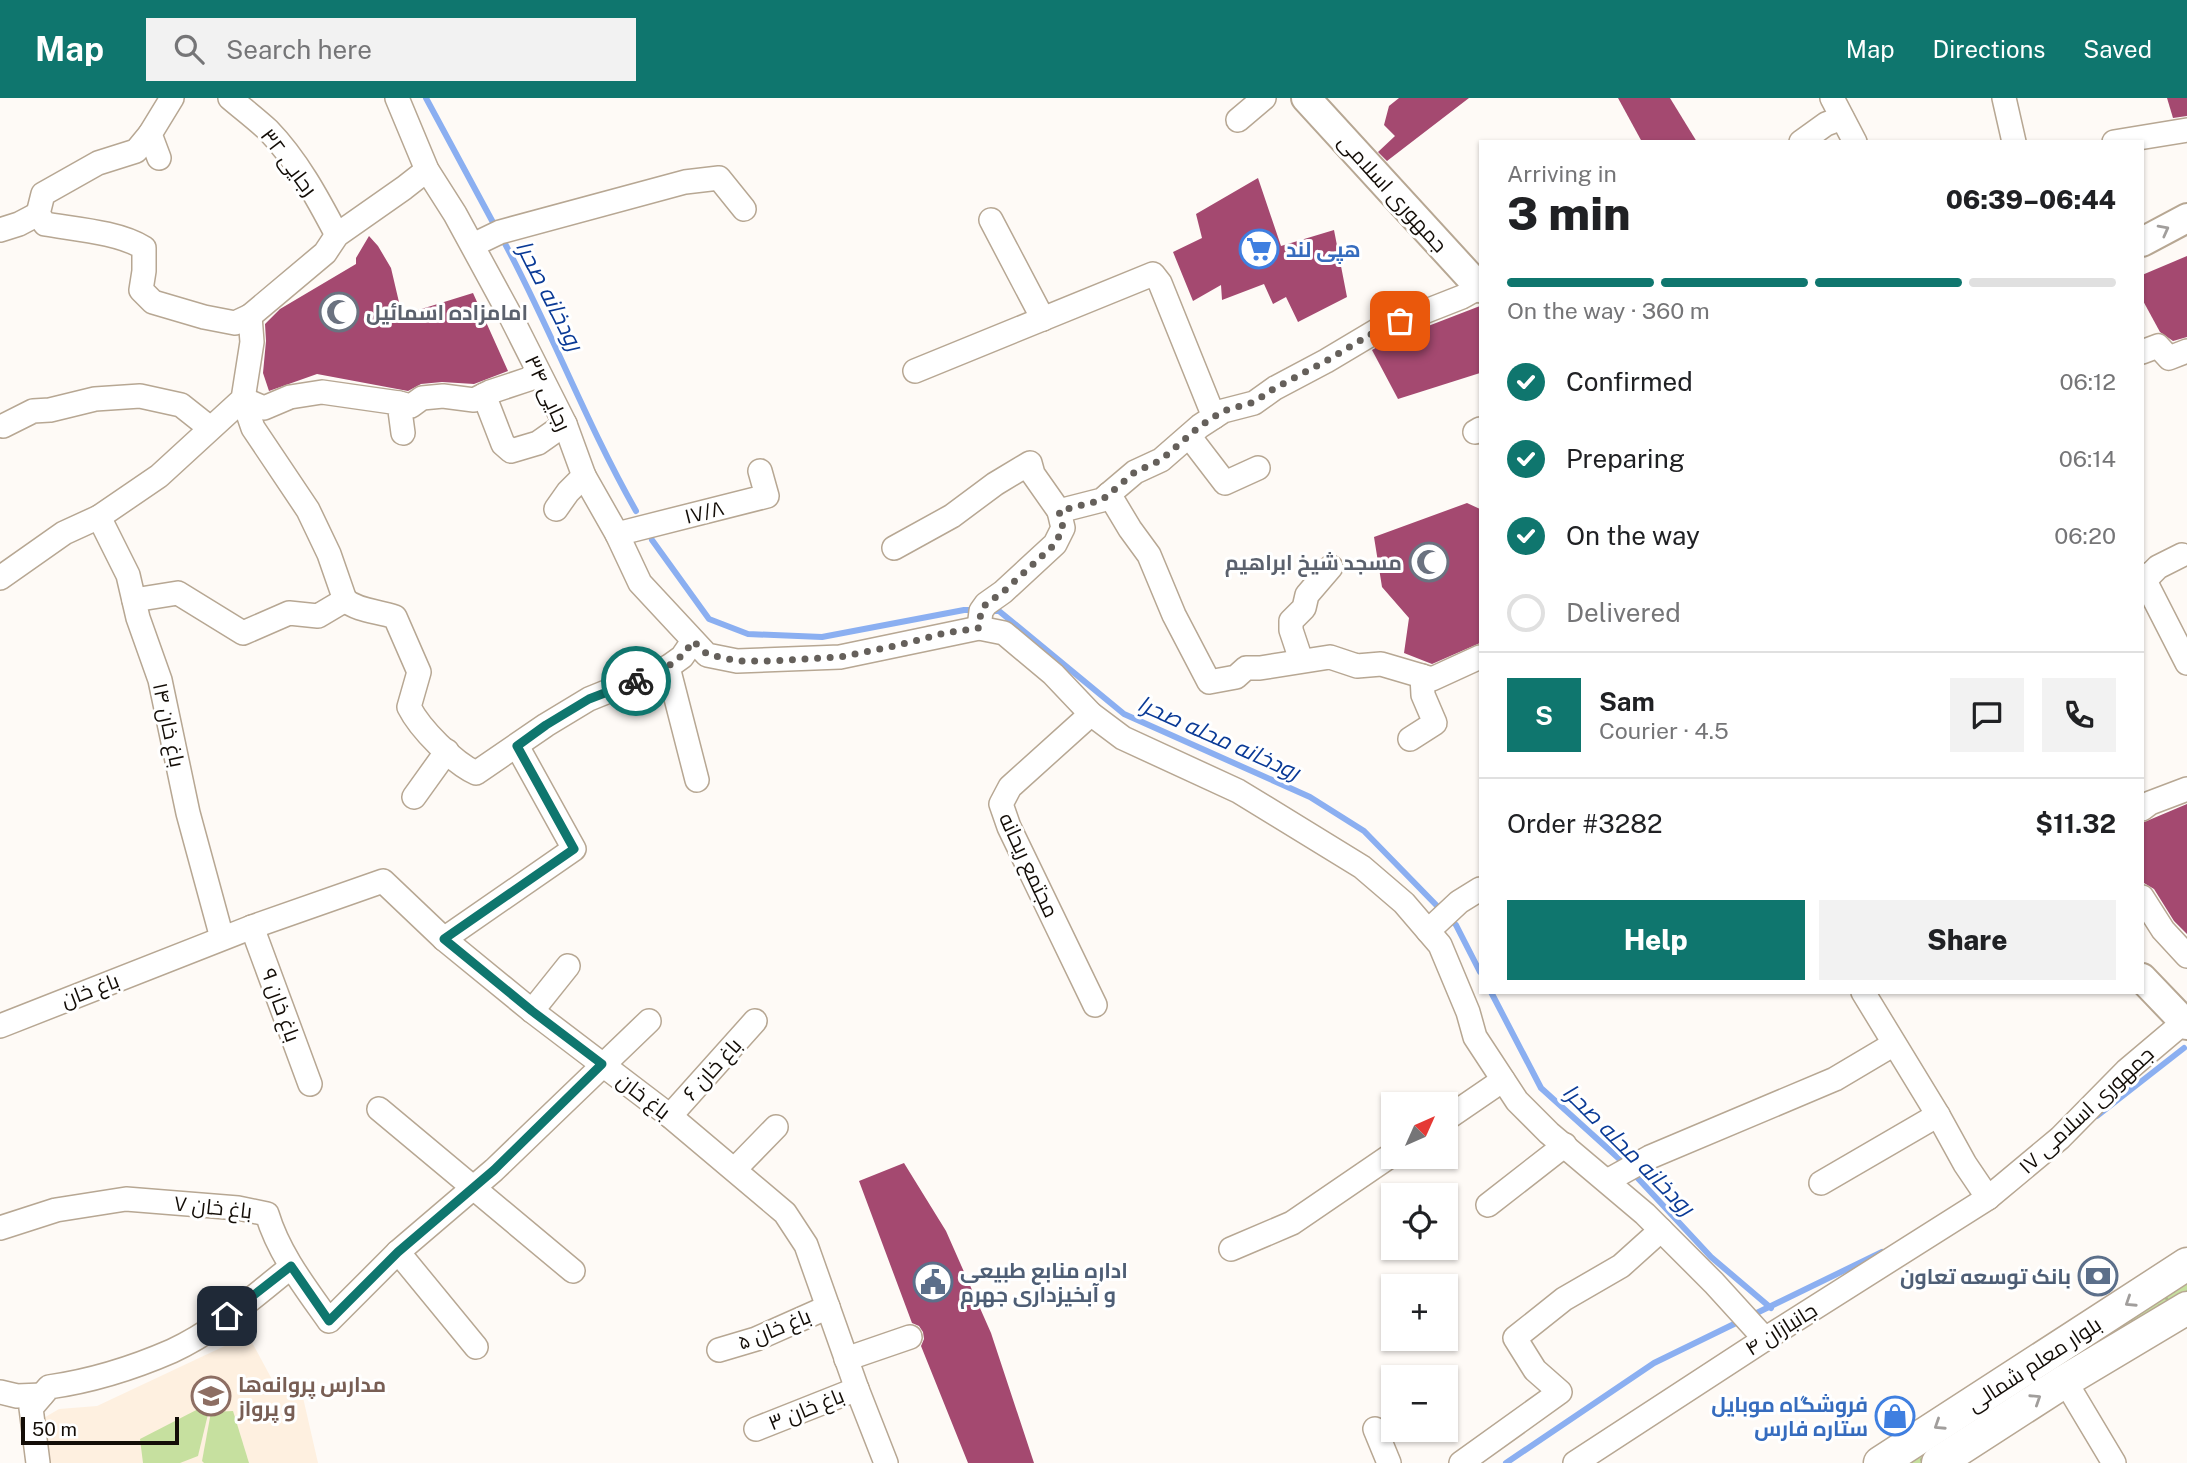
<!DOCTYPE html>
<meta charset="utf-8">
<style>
body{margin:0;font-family:"Public Sans",Cairo,sans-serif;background:#f2f2f2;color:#202124;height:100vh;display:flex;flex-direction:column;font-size:26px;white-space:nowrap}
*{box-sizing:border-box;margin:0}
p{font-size:23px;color:#757577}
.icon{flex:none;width:38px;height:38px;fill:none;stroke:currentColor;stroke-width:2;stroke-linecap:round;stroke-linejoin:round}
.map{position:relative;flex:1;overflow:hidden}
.details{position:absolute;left:1479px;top:42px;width:665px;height:854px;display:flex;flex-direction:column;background:#fff;border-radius:0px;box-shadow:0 2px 5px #0004}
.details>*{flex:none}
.needle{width:46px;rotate:45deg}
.tools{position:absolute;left:1381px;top:994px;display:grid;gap:14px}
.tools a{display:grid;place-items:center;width:77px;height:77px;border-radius:0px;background:#fff;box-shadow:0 2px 5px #0004;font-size:35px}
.scale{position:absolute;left:21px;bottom:18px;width:158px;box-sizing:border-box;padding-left:7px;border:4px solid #130d07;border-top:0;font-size:19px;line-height:24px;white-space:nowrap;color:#130d07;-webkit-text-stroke:5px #fff;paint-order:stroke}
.pin{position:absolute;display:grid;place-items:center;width:60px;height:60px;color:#fff;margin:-30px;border-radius:14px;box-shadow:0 4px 10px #0006}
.courier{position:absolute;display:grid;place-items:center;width:70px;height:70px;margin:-35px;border:5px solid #0f766e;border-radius:50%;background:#fff;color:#222;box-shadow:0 2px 9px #0007}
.overview em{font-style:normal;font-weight:800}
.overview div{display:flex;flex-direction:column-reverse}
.overview{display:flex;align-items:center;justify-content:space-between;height:119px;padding:0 28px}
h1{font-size:46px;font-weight:800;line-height:52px}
.bar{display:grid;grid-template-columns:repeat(4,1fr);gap:10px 7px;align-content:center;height:84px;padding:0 28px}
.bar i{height:9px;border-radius:5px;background:#e0e0e0}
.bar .on{background:#0f766e}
.bar p{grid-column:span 4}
.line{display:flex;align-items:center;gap:18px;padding:0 28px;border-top:2px solid #e0e0e0}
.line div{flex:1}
.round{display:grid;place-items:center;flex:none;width:74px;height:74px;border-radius:0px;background:#f2f2f2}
ol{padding:0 28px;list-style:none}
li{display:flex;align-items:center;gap:21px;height:77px}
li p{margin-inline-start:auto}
li .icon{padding:7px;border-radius:50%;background:#0f766e;color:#fff;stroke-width:4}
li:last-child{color:#757577}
li i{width:38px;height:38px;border:4px solid #e0e0e0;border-radius:50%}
.action{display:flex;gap:14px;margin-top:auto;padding:14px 28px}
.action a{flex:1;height:80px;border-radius:0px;background:#0f766e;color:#fff;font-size:28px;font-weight:800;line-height:80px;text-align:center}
.action a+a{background:#f2f2f2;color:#202124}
header{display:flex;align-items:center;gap:42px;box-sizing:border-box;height:98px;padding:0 35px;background:#0f766e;color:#fff}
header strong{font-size:33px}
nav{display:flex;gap:38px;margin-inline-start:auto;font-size:24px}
.search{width:490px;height:63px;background:#f2f2f2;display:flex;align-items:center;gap:18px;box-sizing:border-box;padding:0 24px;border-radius:0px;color:#757577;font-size:26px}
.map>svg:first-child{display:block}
.built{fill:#fef0e0}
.grass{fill:#c6e09f}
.park{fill:url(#park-dots)}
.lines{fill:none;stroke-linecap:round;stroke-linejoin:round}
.stream{stroke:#8baff1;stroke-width:6}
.building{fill:#a44970}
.minor-casing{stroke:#b7a793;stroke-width:26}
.tertiary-casing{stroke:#b7a793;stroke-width:32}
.secondary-casing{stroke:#b7a793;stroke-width:35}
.minor{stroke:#fff;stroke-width:23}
.tertiary{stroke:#fff;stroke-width:28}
.secondary{stroke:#fff;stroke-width:32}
.oneway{stroke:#a19e9c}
.done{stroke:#65605b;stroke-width:7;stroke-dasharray:0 12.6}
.route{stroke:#0f766e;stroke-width:9}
.labels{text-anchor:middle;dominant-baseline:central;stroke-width:6;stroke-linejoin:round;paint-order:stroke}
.street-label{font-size:21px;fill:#130d07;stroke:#fff}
.shop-label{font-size:21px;font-weight:bold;fill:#366cbe;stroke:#fff;text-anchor:start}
.worship-label{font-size:21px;font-weight:bold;fill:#5b616d;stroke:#fff;text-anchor:start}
.service-label{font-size:21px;font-weight:bold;fill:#4e5e75;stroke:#fff;text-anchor:start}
.education-label{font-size:21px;font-weight:bold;fill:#785e54;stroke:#fff;text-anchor:start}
.water-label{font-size:23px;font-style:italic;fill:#0a3a96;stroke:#fff}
</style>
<header>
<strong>Map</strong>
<div class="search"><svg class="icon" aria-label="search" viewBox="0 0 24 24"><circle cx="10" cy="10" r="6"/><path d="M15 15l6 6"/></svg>Search here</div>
<nav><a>Map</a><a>Directions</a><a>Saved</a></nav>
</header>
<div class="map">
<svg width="2187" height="1365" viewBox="0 0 2187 1365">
<defs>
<pattern id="park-dots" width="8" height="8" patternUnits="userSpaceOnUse" patternTransform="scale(1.75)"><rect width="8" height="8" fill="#c6e09f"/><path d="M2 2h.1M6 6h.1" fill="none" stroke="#a9bf87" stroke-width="1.8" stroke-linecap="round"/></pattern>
</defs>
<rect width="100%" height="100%" fill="#fefaf6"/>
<path class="built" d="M248,1237l27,50 24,-5 19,83h-270l-6,-44 17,-10 38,-3z"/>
<g class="grass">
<path d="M206,1307l3,5 -11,46 -18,7h-37l-3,-24z"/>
<path d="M233,1313l16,52h-45l-2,-2 9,-49z"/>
</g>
<path class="park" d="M2187,1183v12l-265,170h-20z"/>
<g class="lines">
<g class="stream">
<path d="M426,0l70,130"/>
<path d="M502,140c48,89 84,185 134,273"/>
<path d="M652,442l57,79 39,15 74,3 142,-27h12"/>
<path d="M990,513h9l125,103 186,83 54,34 77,79"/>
<path d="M1449,820l7,7 24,47"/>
<path d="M1491,894l50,96 85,77"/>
<path d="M2097,1018l87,-68"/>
<path d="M1633,1075l78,84 60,51"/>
<path d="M1506,1365l148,-100 228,-111"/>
</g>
</g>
<g class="building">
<path d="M1399,0h70l-82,63 -9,-9 17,-16 -11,-11 5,-19z"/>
<path d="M1618,0h52l27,44h-55z"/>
<path d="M2167,0h20v18l-14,2z"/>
<path d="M1258,80l23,68 53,-16 13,67 -49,25 -12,-25 -13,7 -9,-20 -42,16 -1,-15 -28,16 -20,-49 29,-14 -6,-24z"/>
<path d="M369,138l9,10 13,22 11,47 71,-22 35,78 -34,13 -32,-2 -21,2 -13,7 -91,-17 -48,17 -6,-18 3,-32 -1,-17 15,-15 76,-45v-6z"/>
<path d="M2187,158v81l-14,4 -13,-9 -18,-33v-24z"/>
<path d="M1480,208v67l-82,26 -26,-49 12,-7z"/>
<path d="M1467,405l13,6v134l-48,21 -28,-11 5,-35 -27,-31 -8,-50z"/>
<path d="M2187,706v130l-13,-13 -20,-32 -10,-6 -2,-4v-56z"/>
<path d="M904,1065l42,68 45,102 43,130h-66l-47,-117 3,-7 -1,-7 -4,-6 -7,-3 -53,-142z"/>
</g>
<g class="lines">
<defs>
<g id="minor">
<path d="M230,0c13,11 26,21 38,32 29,30 49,67 69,105"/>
<path d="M397,0l30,72 28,44 55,101 55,109 19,52 33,58 23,49 67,72 30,6 103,-4 139,-29 25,5 49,41 38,40 32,24 115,53 124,76 42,36 36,42 28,67 7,25 42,64 32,32 96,81 69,69 51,56"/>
<path d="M1832,0l23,44"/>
<path d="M2004,0l10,44"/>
<path d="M1238,22l26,-22"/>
<path d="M150,36l-14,17 -38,12 -55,31 -5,20 7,10c29,5 74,8 99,24v23l-3,19 12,12 51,15 31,6 15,-7"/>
<path d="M1801,44l25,-18 16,-6"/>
<path d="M2114,44l73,-12"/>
<path d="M159,60l-9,-24 22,-36"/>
<path d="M991,122l52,99"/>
<path d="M0,132l19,-6 19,-10"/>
<path d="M473,147l27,-13 185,-50 34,-4 25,31"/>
<path d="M2142,254l16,-6 11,12 18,-7"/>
<path d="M915,273l238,-97 7,9 54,134"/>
<path d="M484,297l19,49 8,7 27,-8 27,-19"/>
<path d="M243,301l21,9 26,-11 32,-5 77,11 4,30"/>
<path d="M399,305l12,3 11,-8 21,-2 31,4 16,-8 39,-13 8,-8"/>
<path d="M3,328l30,-15 17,-1 45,-11 45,-3 41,9 29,23"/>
<path d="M1475,334l5,-3"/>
<path d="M1189,338l36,47 33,-15"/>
<path d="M1109,396l21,35 19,26 25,60 35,67 27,-5 10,-9h14l70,-11 27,9 24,-2 51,15 48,-22"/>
<path d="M556,411l12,-17 16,-16"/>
<path d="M99,419l29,58 10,43 22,62 28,133 34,125"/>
<path d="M617,436l150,-38 -7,-25"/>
<path d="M894,450l58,-32 43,-32 35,-21 3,11 26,37"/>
<path d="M2142,477l45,88"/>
<path d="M0,480l64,-45 35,-16 60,-41 84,-77 9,-57 -2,-26 75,-63 12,-18 67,-47 23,-18"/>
<path d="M2146,481l12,-12 24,-12"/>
<path d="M134,502l44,-7 65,40 46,-20 29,3 27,-16 -16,-46 -21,-44 -55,-82 -10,-29"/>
<path d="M345,502c13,11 33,11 50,17l24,55 -10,35c11,22 45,56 67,66l70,-48 43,-26 79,-32 14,-10 11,-16"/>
<path d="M979,530l2,-17 5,-7 17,-12 52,-48 8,-16 -4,-17 43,-11 33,-28 26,-12 39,-34 23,-15 31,-8 21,-15 51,-27 52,-31 84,-33 18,-10"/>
<path d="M1301,562l-10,-30v-9l13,-13 3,-13 24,-28"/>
<path d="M668,569l29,113"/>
<path d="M1091,616l-81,73 -9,17 8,23 86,178"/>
<path d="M1410,641l25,-16 -12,-28 -1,-19"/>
<path d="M414,699l33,-46"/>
<path d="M2142,711l8,-6 37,-14"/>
<path d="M2142,799l21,33 24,26"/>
<path d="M252,829l58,157"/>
<path d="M1428,833l31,-29 21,-13"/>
<path d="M444,841l130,-90 -57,-103"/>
<path d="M1863,894l75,123 27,49 23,34"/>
<path d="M532,913l36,-45"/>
<path d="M0,928l252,-99 131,-46 61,58 88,72 138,105 115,97 21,32 51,144 29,74"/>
<path d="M379,1011l194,162"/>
<path d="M670,1018l85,-95"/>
<path d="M1446,1021l57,-39"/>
<path d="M735,1071l41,-42"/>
<path d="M1607,1083l43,-24 185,-78 59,-35"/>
<path d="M1821,1085l117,-68"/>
<path d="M1488,1107l77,-60"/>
<path d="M0,1130l56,-18 70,-11 112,9 29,6c12,40 38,73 62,107l69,-69 96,-82 155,-149"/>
<path d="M1231,1151l61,-26 101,-69"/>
<path d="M398,1154l78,95"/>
<path d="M719,1252l37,-11 72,-32"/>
<path d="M846,1261l64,-22"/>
<path d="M2065,1283l49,82"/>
<path d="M0,1294l17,4 25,-1"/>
<path d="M756,1331l101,-40"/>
<path d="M1375,1331l14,34"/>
<path d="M38,1365l-7,-55 18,-21c42,-6 84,-19 123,-36 44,-20 82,-55 119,-84"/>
<path d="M1461,1365l99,-71 -25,-22 -20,-32 49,-39 57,-33 40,-36"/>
<path d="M1575,1365l190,-124 223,-141 72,-60 66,-67 58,-49"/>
</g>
<g id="tertiary">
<path d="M1306,0l174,190"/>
<path d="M2142,144l45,-24"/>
<path d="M2142,880l45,47"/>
</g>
<g id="secondary">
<path d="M1880,1365l307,-199"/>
<path d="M1938,1365l127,-82 122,-73"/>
</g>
</defs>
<use href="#minor" class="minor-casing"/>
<use href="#tertiary" class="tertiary-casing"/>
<use href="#secondary" class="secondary-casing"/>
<use href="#minor" class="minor"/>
<use href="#tertiary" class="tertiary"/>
<use href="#secondary" class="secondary"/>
</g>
<defs><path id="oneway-chevron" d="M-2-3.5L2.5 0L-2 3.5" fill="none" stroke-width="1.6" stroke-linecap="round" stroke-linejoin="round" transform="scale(1.75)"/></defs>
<g class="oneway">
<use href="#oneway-chevron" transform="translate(2164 132) rotate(-28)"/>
<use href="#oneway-chevron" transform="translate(2130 1204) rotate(147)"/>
<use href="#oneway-chevron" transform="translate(2036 1301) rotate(-33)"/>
<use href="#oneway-chevron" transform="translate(1939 1327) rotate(147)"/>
</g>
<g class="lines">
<path class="done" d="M636,583c26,-12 41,-15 57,-40l14,13 30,7h33l70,-4 55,-11 50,-13 34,-5 2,-17 5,-7 17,-12 52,-48 8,-16 -4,-17 43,-11 33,-28 26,-12 39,-34 23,-15 31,-9 21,-14 51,-27 52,-31 22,-9"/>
<path class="route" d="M227,1218l64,-50 38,55 69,-69 96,-82 108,-106 -70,-53 -88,-72 130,-90 -57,-103 29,-21 43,-26 47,-18"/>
</g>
<defs>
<symbol id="supermarket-ring" viewBox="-11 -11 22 22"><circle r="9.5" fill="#fff" stroke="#3f7fe0" stroke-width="1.5"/><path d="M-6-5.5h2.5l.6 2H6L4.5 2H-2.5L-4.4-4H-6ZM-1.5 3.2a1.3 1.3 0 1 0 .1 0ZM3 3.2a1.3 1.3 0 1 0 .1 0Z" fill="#3f7fe0"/></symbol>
<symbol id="mosque-ring" viewBox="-11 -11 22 22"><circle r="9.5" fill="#fff" stroke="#6b7280" stroke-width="1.5"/><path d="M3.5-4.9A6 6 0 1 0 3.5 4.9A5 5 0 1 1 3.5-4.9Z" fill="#6b7280"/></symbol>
<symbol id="bank-ring" viewBox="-11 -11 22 22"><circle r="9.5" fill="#fff" stroke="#5c6f8a" stroke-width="1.5"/><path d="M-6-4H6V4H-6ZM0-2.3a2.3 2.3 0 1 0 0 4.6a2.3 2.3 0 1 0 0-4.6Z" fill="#5c6f8a"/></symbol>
<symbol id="civic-ring" viewBox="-11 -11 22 22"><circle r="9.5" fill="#fff" stroke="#5c6f8a" stroke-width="1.5"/><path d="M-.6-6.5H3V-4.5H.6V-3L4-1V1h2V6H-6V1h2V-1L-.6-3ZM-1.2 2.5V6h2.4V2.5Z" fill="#5c6f8a"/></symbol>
<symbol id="school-ring" viewBox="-11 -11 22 22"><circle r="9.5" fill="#fff" stroke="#8d6e63" stroke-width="1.5"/><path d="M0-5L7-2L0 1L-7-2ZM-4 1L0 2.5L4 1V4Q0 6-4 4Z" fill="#8d6e63"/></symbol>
<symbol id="shop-ring" viewBox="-11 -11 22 22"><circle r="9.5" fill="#fff" stroke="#3f7fe0" stroke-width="1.5"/><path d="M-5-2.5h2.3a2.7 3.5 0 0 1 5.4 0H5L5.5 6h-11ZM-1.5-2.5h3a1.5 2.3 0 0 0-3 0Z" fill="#3f7fe0"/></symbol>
</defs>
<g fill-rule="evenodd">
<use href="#supermarket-ring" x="1237" y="129" width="44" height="44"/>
<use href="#mosque-ring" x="317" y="192" width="44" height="44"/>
<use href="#mosque-ring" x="1407" y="442" width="44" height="44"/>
<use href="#bank-ring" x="2076" y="1156" width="44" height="44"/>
<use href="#civic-ring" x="911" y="1162" width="44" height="44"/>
<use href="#school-ring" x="189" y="1276" width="44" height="44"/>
<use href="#shop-ring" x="1873" y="1296" width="44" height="44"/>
</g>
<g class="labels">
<g class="street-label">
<text transform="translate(289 64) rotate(53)">رجایی ۳۲</text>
<text transform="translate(1393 95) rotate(48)">جمهوری اسلامی</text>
<text transform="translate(548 295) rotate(65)">رجایی ۳۴</text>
<text transform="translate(704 414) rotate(-14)">۱۷/۸</text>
<text transform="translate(169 627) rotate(78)">باغ خان ۱۴</text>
<text transform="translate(1029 767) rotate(65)">مجتمع ریحانه</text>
<text transform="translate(90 892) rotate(-21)">باغ خان</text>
<text transform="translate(281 907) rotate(70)">باغ خان ۹</text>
<text transform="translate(712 971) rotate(-48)">باغ خان ۶</text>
<text transform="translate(644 998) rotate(38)">باغ خان</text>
<text transform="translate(2086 1012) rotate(-43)">جمهوری اسلامی ۱۷</text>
<text transform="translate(213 1109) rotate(6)">باغ خان ۷</text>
<text transform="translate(774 1231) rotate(-22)">باغ خان ۵</text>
<text transform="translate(1781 1231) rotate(-32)">جانبازان ۴</text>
<text transform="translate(2034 1266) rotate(-33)">بلوار معلم شمالی</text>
<text transform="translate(806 1311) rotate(-22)">باغ خان ۳</text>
</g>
<g class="shop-label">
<text x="1286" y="151">هپی لند</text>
<text x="1868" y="1306" text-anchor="end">فروشگاه موبایل<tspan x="1868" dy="24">ستاره فارس</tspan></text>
</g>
<g class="worship-label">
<text x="366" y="214">امامزاده اسمائیل</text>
<text x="1402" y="464" text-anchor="end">مسجد شیخ ابراهیم</text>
</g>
<g class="service-label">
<text x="960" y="1172">اداره منابع طبیعی<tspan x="960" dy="24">و آبخیزداری جهرم</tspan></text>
<text x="2071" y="1178" text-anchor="end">بانک توسعه تعاون</text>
</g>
<g class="education-label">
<text x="238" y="1286">مدارس پروانه‌ها<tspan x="238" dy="24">و پرواز</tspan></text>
</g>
<g class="water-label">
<text transform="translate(550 197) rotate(63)">رودخانه صحرا</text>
<text transform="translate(1219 639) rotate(24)">رودخانه محله صحرا</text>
<text transform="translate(1629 1051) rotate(45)">رودخانه محله صحرا</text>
</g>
</g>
</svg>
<div class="tools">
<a><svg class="needle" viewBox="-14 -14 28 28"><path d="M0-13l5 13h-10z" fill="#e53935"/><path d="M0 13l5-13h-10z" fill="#757577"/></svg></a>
<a><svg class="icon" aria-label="locate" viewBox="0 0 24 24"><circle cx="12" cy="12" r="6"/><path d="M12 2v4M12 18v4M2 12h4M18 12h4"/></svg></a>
<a>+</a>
<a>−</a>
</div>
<div class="scale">50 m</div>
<div class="pin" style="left:1400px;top:223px;background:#ea580c"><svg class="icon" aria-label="bag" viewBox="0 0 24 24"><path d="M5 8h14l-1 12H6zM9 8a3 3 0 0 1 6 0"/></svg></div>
<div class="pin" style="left:227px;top:1218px;background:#1f2937"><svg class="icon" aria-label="home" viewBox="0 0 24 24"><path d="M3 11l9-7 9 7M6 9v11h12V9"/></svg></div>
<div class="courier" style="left:636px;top:583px"><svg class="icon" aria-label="bike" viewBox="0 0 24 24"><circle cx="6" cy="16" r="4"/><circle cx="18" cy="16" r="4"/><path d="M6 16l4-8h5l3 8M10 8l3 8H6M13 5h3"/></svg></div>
<section class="details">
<div class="overview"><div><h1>3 min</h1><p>Arriving in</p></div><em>06:39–06:44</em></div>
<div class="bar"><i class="on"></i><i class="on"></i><i class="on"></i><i></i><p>On the way · 360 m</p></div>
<ol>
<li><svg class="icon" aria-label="check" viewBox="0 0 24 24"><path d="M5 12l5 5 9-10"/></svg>Confirmed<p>06:12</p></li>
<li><svg class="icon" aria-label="check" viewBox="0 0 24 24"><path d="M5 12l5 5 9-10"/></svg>Preparing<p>06:14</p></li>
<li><svg class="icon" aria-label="check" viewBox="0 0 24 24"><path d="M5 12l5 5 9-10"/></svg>On the way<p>06:20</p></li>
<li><i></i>Delivered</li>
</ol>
<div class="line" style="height:126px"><b class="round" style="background:#0f766e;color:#fff">S</b><div><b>Sam</b><p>Courier · 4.5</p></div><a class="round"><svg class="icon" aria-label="chat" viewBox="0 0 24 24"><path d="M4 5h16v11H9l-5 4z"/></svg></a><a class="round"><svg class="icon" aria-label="phone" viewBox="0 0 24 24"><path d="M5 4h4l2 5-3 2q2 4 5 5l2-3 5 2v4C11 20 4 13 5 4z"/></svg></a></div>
<div class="line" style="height:91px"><div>Order #3282</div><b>$11.32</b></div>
<div class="action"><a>Help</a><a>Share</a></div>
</section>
</div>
